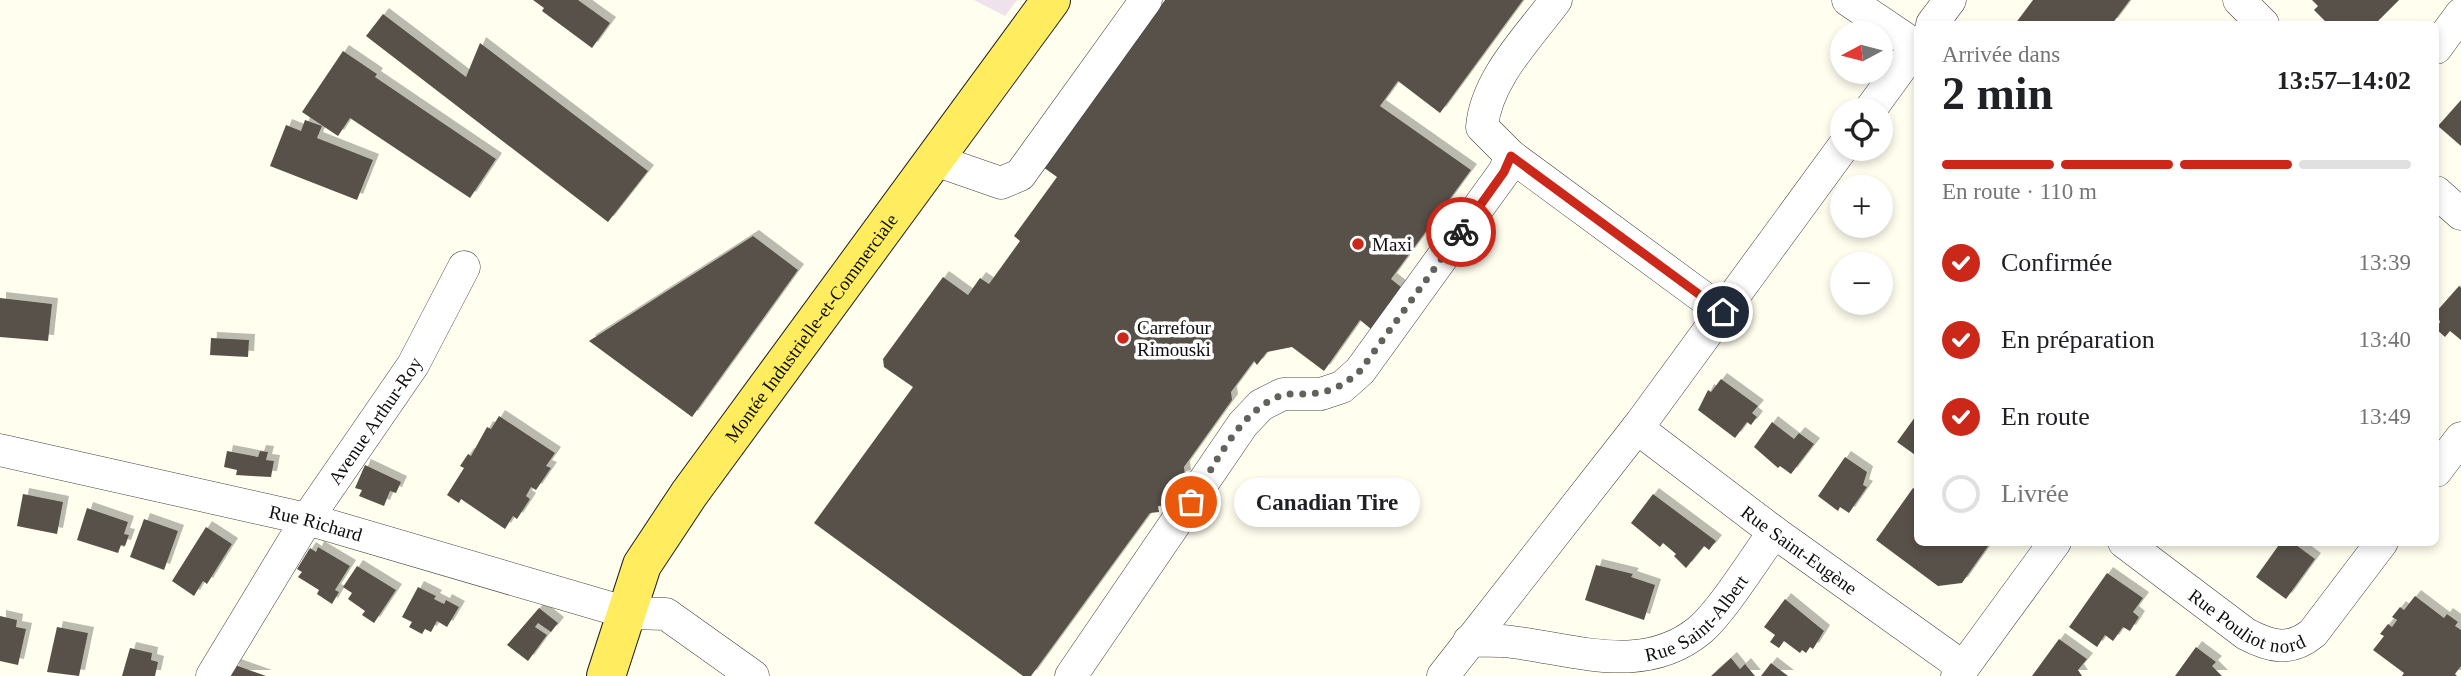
<!DOCTYPE html>
<html lang="fr">
<meta charset="utf-8">
<style>
body{margin:0;font-family:Georgia,serif;background:#f2f2f2;color:#202124;height:100vh;display:flex;flex-direction:column;font-size:26px;white-space:nowrap}
*{box-sizing:border-box;margin:0}
p{font-size:23px;color:#757577}
.icon{flex:none;width:38px;height:38px;fill:none;stroke:currentColor;stroke-width:2;stroke-linecap:round;stroke-linejoin:round}
.map{position:relative;flex:1;overflow:hidden}
.side{position:absolute;left:1914px;top:21px;width:525px;height:525px;display:flex;flex-direction:column;background:#fff;border-radius:10px;box-shadow:0 4px 10px #0003}
.side>*{flex:none}
.needle{width:46px;rotate:263deg}
.tools{position:absolute;left:1830px;top:21px;display:grid;gap:14px}
.tools a{display:grid;place-items:center;width:63px;height:63px;border-radius:50%;background:#fff;box-shadow:0 4px 10px #0003;font-size:35px}
.pin{position:absolute;display:grid;place-items:center;width:60px;height:60px;color:#fff;margin:-30px;border:4px solid #fff;border-radius:50%;box-shadow:0 2px 7px #0007}
.courier{position:absolute;display:grid;place-items:center;width:70px;height:70px;margin:-35px;border:5px solid #cb2819;border-radius:50%;background:#fff;color:#222;box-shadow:0 2px 9px #0007}
.bubble{position:absolute;height:49px;border-radius:24px;background:#fff;box-shadow:0 4px 10px #0003;font-size:23px;font-weight:700;line-height:49px;text-align:center}
.overview em{font-style:normal;font-weight:700}
.overview div{display:flex;flex-direction:column-reverse}
.overview{display:flex;align-items:center;justify-content:space-between;height:119px;padding:0 28px}
h1{font-size:46px;font-weight:700;line-height:52px}
.bar{display:grid;grid-template-columns:repeat(4,1fr);gap:10px 7px;align-content:center;height:84px;padding:0 28px}
.bar i{height:9px;border-radius:5px;background:#e0e0e0}
.bar .active{background:#cb2819}
.bar p{grid-column:span 4}
ol{padding:0 28px;list-style:none}
li{display:flex;align-items:center;gap:21px;height:77px}
li p{margin-inline-start:auto}
li .icon{padding:7px;border-radius:50%;background:#cb2819;color:#fff;stroke-width:4}
li:last-child{color:#757577}
li i{width:38px;height:38px;border:4px solid #e0e0e0;border-radius:50%}
.map>svg:first-child{display:block}
.industrial{fill:#eee2ed}
.building{fill:#585149;filter:url(#shadow)}
.lines{fill:none;stroke-linecap:round;stroke-linejoin:round}
.minor-casing{stroke:#414141;stroke-width:33}
.major-casing{stroke:#1f1f1f;stroke-width:40}
.minor{stroke:#fff;stroke-width:32}
.major{stroke:#ffed5f;stroke-width:38}
.done{stroke:#62625d;stroke-width:7;stroke-dasharray:0 12.6}
.route{stroke:#cb2819;stroke-width:9}
.poi-dot{fill:#cb2819;stroke:#fff;stroke-width:2.5}
.labels{text-anchor:middle;dominant-baseline:central;stroke-width:7;stroke-linejoin:round;paint-order:stroke}
.poi-label{font-size:19px;fill:#0e0e0e;stroke:#fff;text-anchor:start}
.street-label{font-size:19px;fill:#0e0e0e;stroke:#fff}
</style>
<div class="map">
<svg width="2461" height="676" viewBox="0 0 2461 676">
<defs>
<filter id="shadow"><feDropShadow dx="6" dy="-6" stdDeviation="0" flood-color="#0004"/></filter>
</defs>
<rect width="100%" height="100%" fill="#fffeef"/>
<path class="industrial" d="M974,0h43l-12,16z"/>
<g class="building">
<path d="M533,0h45l32,23 -18,25 -50,-37 2,-3z"/>
<path d="M1165,0h358l-83,113 -42,-32 -18,25 91,64 -80,109 10,8 -30,42 -11,-9 -36,51 -32,-24 -25,5 -10,13 -3,-4 -23,31 1,8 -48,67 1,9 -5,1v9l-14,19 -8,1 1,6 -9,1 -119,163h-8l-209,-153 99,-136 -29,-20 -1,-8 60,-82 25,18 12,-17 9,6 31,-43 -6,-5 43,-59 -14,-10z"/>
<path d="M2033,0h97l-18,24h-97z"/>
<path d="M2312,0h87l-24,24 -48,-1 -13,-13 4,-4z"/>
<path d="M383,14l83,63 14,-34 168,128 -40,51 -242,-186z"/>
<path d="M343,51l34,23 -2,3 121,82 -26,39 -120,-80 -12,18 -36,-24z"/>
<path d="M2461,100v46l-23,-20z"/>
<path d="M305,120l17,6 -5,12 56,22 -16,40 -87,-34 16,-41 15,6z"/>
<path d="M753,236l45,34 -106,147 -103,-76z"/>
<path d="M2459,286l2,2v52l-11,-9 -5,6 -9,-8 4,-7 -4,-10z"/>
<path d="M0,298l52,6 -4,37 -48,-4z"/>
<path d="M211,338l38,2 -1,17 -38,-2z"/>
<path d="M1721,379l37,27 -6,7 5,4 -6,8 -4,-3 -12,16 -37,-28 10,-20 3,2z"/>
<path d="M1918,413v44l-21,-15z"/>
<path d="M499,416l56,37 -9,13 5,2 -15,22 -5,-3 -5,9 4,3 -13,20 -4,-3 -8,13 -44,-30 -2,4 -12,-8 17,-27 -4,-2 8,-12 3,2 16,-29 4,2z"/>
<path d="M1772,422l22,17 5,-6 15,11 -23,30 -11,-8 -2,2 -24,-21z"/>
<path d="M227,451l31,6 2,-6 8,1 -2,8 8,1 -3,16 -35,-2 1,-5 -13,-3z"/>
<path d="M1845,457l22,15 -4,13 4,2 -18,26 -9,-6 -2,4 -20,-15z"/>
<path d="M365,465l36,17 -5,11 -6,-2 -6,15 -25,-10 3,-6 -7,-2z"/>
<path d="M1913,488l5,3v51h73l-29,41 -24,3 -62,-46z"/>
<path d="M23,494l40,8 -6,32 -40,-8z"/>
<path d="M1653,494l63,47 -7,9 -5,-4 -18,22 -12,-12 2,-2 -13,-11 -3,4 -29,-24z"/>
<path d="M87,508l41,14 -4,12 5,1 -4,11 -4,-1 -3,8 -41,-13z"/>
<path d="M144,519l34,12 -14,39 -34,-13z"/>
<path d="M206,527l26,17 -25,40 -4,-3 -9,15 -22,-15z"/>
<path d="M2281,542h11l23,17 -29,40 -30,-22z"/>
<path d="M318,547l32,19 -15,24 4,2 -7,12 -15,-10 2,-4 -21,-13 4,-5 -5,-3 13,-21 6,4z"/>
<path d="M1596,565l37,9 -2,3 24,8 -11,35 -59,-20z"/>
<path d="M357,566l39,24 -22,33 -12,-8 3,-4 -17,-12 4,-6 -9,-6z"/>
<path d="M2107,573l36,25 -10,14 6,5 -9,14 -7,-4 -10,14 -8,-6 -8,12 -28,-20z"/>
<path d="M418,587l18,9 -2,3 10,5 2,-4 13,7 -12,20 -10,-6 -6,11 -6,-3 -3,5 -13,-7 3,-5 -10,-5z"/>
<path d="M2415,596l29,22 3,-4 11,8 -3,4 6,4v36l-6,8 2,2h-55l2,-3 -31,-23 11,-14 -4,-2 8,-10 4,3 5,-7 -5,-3 8,-10 4,3z"/>
<path d="M1785,599l39,32 -11,18 -3,-2 -4,6 -4,-3 -2,3 -16,-12 -5,7 -9,-6 5,-7 -11,-8z"/>
<path d="M539,608l19,15 -7,9 -13,-9 -3,4 12,8 -19,26 -21,-16z"/>
<path d="M0,616l17,4 -1,7 10,2 -8,36 -18,-4z"/>
<path d="M57,627l31,6 -9,43 -32,-4z"/>
<path d="M2059,639l28,20 -9,11 4,6h-50z"/>
<path d="M2196,647l20,15 -4,4 10,10h-47z"/>
<path d="M130,648l22,5 -1,7 7,2 -3,14h-33z"/>
<path d="M1731,658l9,11 5,-5 10,12h-44z"/>
<path d="M1771,663l17,13h-27z"/>
<path d="M235,665l31,11h-35z"/>
</g>
<g class="lines">
<defs>
<g id="minor">
<path d="M1848,0l68,46"/>
<path d="M2239,0l24,24"/>
<path d="M1932,24l18,-24"/>
<path d="M2436,48l25,-34"/>
<path d="M1870,110l48,-66"/>
<path d="M1511,156l212,156"/>
<path d="M932,159l69,24 19,-8 126,-175"/>
<path d="M2436,192l25,22"/>
<path id="s1" d="M1637,428l137,104 189,135"/>
<path id="s2" d="M0,450l307,69 321,94 38,1 87,62"/>
<path d="M2436,471l25,-33"/>
<path id="s3" d="M2124,542l122,92c25,13 44,18 67,-1l69,-91"/>
<path id="s4" d="M1469,641c14,0 29,-1 43,1 65,8 132,34 188,-12 23,-20 55,-72 74,-98"/>
<path id="s5" d="M212,676l95,-157 106,-154 51,-98"/>
<path d="M1071,676l172,-252 18,-19 22,-11h38l21,-7 18,-16 144,-199 7,-16 -29,-29c4,-48 46,-89 74,-127"/>
<path d="M1443,676l198,-253 202,-276"/>
<path d="M1957,676l98,-134"/>
</g>
<g id="major">
<path id="s6" d="M606,676l36,-111 47,-71 362,-494"/>
</g>
</defs>
<use href="#minor" class="minor-casing"/>
<use href="#major" class="major-casing"/>
<use href="#minor" class="minor"/>
<use href="#major" class="major"/>
</g>
<g class="lines">
<path class="done" d="M1191,502c24,-36 47,-90 89,-106 6,-3 14,-2 21,-2 26,0 40,-6 59,-23l101,-139"/>
<path class="route" d="M1461,232l43,-60 7,-16 212,156"/>
</g>
<g class="poi-dot">
<circle cx="1358" cy="244" r="7"/>
<circle cx="1123" cy="338" r="7"/>
</g>
<g class="labels">
<g class="poi-label">
<text x="1372" y="244">Maxi</text>
<text x="1137" y="327">Carrefour<tspan x="1137" dy="22">Rimouski</tspan></text>
</g>
<g class="street-label">
<text stroke="none"><textPath href="#s6" startOffset="408">Montée Industrielle-et-Commerciale</textPath></text>
<text stroke="none"><textPath href="#s5" startOffset="303">Avenue Arthur-Roy</textPath></text>
<text stroke="none"><textPath href="#s2" startOffset="324">Rue Richard</textPath></text>
<text stroke="none"><textPath href="#s1" startOffset="203">Rue Saint-Eugène</textPath></text>
<text stroke="none"><textPath href="#s3" startOffset="149">Rue Pouliot nord</textPath></text>
<text stroke="none"><textPath href="#s4" startOffset="242">Rue Saint-Albert</textPath></text>
</g>
</g>
</svg>
<div class="tools">
<a><svg class="needle" viewBox="-14 -14 28 28"><path d="M0-13l5 13h-10z" fill="#e53935"/><path d="M0 13l5-13h-10z" fill="#757577"/></svg></a>
<a><svg class="icon" aria-label="locate" viewBox="0 0 24 24"><circle cx="12" cy="12" r="6"/><path d="M12 2v4M12 18v4M2 12h4M18 12h4"/></svg></a>
<a>+</a>
<a>−</a>
</div>
<div class="pin" style="left:1191px;top:502px;background:#ea580c"><svg class="icon" aria-label="bag" viewBox="0 0 24 24"><path d="M5 8h14l-1 12H6zM9 8a3 3 0 0 1 6 0"/></svg></div>
<div class="pin" style="left:1723px;top:312px;background:#1f2937"><svg class="icon" aria-label="home" viewBox="0 0 24 24"><path d="M3 11l9-7 9 7M6 9v11h12V9"/></svg></div>
<div class="courier" style="left:1461px;top:232px"><svg class="icon" aria-label="bike" viewBox="0 0 24 24"><circle cx="6" cy="16" r="4"/><circle cx="18" cy="16" r="4"/><path d="M6 16l4-8h5l3 8M10 8l3 8H6M13 5h3"/></svg></div>
<div class="bubble" style="left:1234px;top:478px;width:186px">Canadian Tire</div>
<section class="side">
<div class="overview"><div><h1>2 min</h1><p>Arrivée dans</p></div><em>13:57–14:02</em></div>
<div class="bar"><i class="active"></i><i class="active"></i><i class="active"></i><i></i><p>En route · 110 m</p></div>
<ol>
<li><svg class="icon" aria-label="check" viewBox="0 0 24 24"><path d="M5 12l5 5 9-10"/></svg>Confirmée<p>13:39</p></li>
<li><svg class="icon" aria-label="check" viewBox="0 0 24 24"><path d="M5 12l5 5 9-10"/></svg>En préparation<p>13:40</p></li>
<li><svg class="icon" aria-label="check" viewBox="0 0 24 24"><path d="M5 12l5 5 9-10"/></svg>En route<p>13:49</p></li>
<li><i></i>Livrée</li>
</ol>
</section>
</div>
